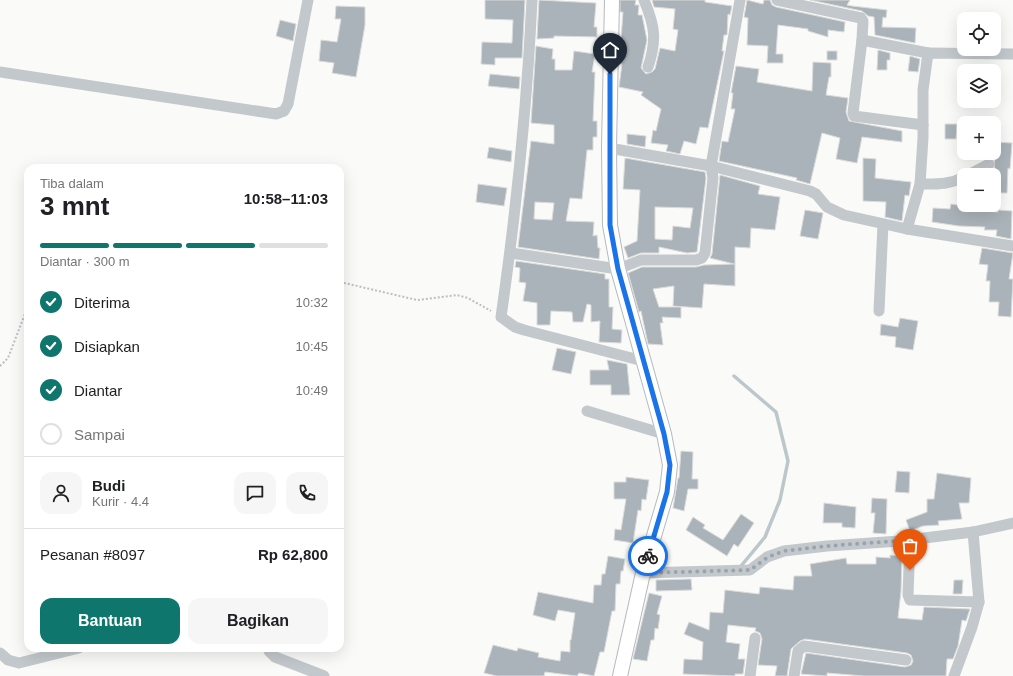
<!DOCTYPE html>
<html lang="id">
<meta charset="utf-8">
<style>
body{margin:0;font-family:Helvetica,sans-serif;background:#f6f6f6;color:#202124;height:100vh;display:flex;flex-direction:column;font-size:15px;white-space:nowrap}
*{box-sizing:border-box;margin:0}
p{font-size:13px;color:#757577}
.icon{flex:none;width:22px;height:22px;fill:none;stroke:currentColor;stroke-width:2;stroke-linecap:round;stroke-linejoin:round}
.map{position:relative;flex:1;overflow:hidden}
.details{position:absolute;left:24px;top:164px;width:320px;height:488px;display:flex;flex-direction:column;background:#fff;border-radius:12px;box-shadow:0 4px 16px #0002}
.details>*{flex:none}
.fabs{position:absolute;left:957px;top:12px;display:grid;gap:8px}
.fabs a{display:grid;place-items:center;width:44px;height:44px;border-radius:8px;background:#fff;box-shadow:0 4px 16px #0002;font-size:20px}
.pin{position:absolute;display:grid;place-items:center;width:34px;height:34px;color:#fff;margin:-41px -17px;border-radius:50% 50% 50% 0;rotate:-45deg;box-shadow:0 0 4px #0007}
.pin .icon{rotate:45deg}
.courier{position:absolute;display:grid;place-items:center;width:40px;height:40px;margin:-20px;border:3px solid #1a73e8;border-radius:50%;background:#fff;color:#222;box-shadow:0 1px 5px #0007}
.head em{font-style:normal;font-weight:600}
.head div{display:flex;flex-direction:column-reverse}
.head{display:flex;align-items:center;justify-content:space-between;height:68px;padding:0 16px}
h1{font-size:26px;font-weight:600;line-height:30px}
.bar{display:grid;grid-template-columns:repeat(4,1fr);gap:6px 4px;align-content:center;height:48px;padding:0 16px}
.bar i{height:5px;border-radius:3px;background:#e0e0e0}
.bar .active{background:#0f766e}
.bar p{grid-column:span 4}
.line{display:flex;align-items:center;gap:10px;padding:0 16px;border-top:1px solid #e0e0e0}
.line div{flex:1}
.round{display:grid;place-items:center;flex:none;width:42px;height:42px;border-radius:12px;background:#f6f6f6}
ol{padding:0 16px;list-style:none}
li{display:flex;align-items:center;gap:12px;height:44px}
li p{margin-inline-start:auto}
li .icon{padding:4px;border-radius:50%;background:#0f766e;color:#fff;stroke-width:4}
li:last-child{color:#757577}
li i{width:22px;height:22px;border:2px solid #e0e0e0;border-radius:50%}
.primary-button{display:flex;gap:8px;margin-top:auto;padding:8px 16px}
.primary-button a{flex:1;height:46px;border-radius:12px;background:#0f766e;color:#fff;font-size:16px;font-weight:600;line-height:46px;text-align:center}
.primary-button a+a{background:#f6f6f6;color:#202124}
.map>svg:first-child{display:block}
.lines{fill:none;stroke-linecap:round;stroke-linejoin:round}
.stream{stroke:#bbc7cb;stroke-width:3.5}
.building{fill:#aab3b9;stroke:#dcdcda;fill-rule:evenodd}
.major-casing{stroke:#b5babe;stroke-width:16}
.path{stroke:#bbbfc2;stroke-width:2;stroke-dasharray:2 2;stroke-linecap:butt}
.minor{stroke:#c3c8cc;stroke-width:11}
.major{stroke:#fff;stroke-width:14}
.done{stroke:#99a4ac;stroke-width:4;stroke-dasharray:0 7.2}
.route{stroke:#1a73e8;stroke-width:5}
</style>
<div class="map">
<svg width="1013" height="676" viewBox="0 0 1013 676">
<rect width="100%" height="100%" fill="#fafaf8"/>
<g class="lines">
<path class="stream" d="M734,376l42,36 12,49 -8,39 -15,37 -24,29"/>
</g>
<g class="building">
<path d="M485,0h40l-3,58h-27v7l-14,-1 1,-22 30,1 1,-23 -28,-1z"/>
<path d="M539,0l57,3 -2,24h3v10l-43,-1v2l-17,1z"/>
<path d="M620,0h16l-1,5h4l-1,10h4l5,25 -6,28 5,6 6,-2 3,-3 5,-21 15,3 3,-21 -5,-1 2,-20 -21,-2 -2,-7h53v2l27,4 -2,9 -2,-1 -1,21h-3l-2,16h2l-16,77 -8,-1 -4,17 -12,-3 -4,13 -14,-3 2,-6 -17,-2 2,-13 3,1 5,-22 -20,-14 2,-3 -24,-5 3,-23h-2v-8h4l-1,-17h-2l2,-27h-3z"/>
<path d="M747,0l16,4 1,-4h6l2,5 4,2 69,15 -1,10 -16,-2v7l-20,-6v-2l-30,-4 -2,29h7v9h-16l1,-17 -21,-1 1,-27 -4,-1z"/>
<path d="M810,0h40l-3,5 5,1 35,4 -1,8 -3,-1 -1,10 34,1 -1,15 -40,-8 -1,-18 -6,-1 -6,-5z"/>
<path d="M336,6l29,1v18l-9,52 -24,-4 2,-10 -15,-2 2,-21 16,2 4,-23h-6z"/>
<path d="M280,20l16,4 -3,17 -17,-5z"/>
<path d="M536,46l17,3 -1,10h3v11h17l2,-19 21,3 -3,18h3l-2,49h4v16h-4v13h-6l-5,49 -12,-1 -4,23 28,1 -1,14 4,-1 1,13h2l-1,11 -81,-12 13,-106 23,3v-19l-23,-2zM535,202l19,1 -2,17 -18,-1z"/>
<path d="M878,50l12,3v7h-3v10h-10z"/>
<rect x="827" y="51" width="10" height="9"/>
<path d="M910,56l10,3 -2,13 -10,-1z"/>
<path d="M813,62l18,1v14h-2l-3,18 22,3 -2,14 3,9 53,10v11l-40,-5 -5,26 -21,-4 4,-21 -18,-5 -12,51 -14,-4 1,-2 -78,-17 3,-20 6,1 7,-33h-4l2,-16h-2l5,-27 23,3 -2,13 55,9z"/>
<path d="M490,74l30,3 -1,12 -31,-3z"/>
<path d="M945,124h12l-1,15h-11z"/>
<path d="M627,134l19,2 -1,11 -18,-3z"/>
<path d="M995,142l17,1 -2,26 -2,-1 -1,25h-13z"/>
<path d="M489,147l23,4 -1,11 -24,-4z"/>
<path d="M625,158l80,14 1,6 -9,74 -10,1 -28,-6v6h-18l-13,5 -4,-11 13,-6 3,-51 -17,-1zM655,207l38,1 -3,20 -17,-2 -1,14 -17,-1z"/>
<path d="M863,158l13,1 -1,19 36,4 -2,14 -4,-1 -3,26 -17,-4 1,-15 -23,-1z"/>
<path d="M720,175l40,11 -2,8 22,3 -5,33 -24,-2 -1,20 -15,-1v39l-31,-2 -2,24 -29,-2 1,-20 -21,3 6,18h22v11l-19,-1 1,6h-3l3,22 -15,-1 -7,-33 -2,1 -11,-39 14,-6h54l8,-2 30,-1 -24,-6 2,-4z"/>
<path d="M478,184l29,4 -3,18 -28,-4z"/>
<path d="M951,204l13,2v4l34,2v-2l14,1 -1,28 -15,-3 1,-6h-13l1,-3 -26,-1 -27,-4 1,-14 17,1z"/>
<path d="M805,210l18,3 -5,26 -18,-3z"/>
<path d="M982,248l31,5 -4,26h4l-2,38 -13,-1 1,-14h-10l1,-21h-4l2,-16 -9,-1z"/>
<path d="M516,261l89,13v5h4v28h4l-1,22 10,1 -1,13 -22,-1 1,-21 -9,1v-17l-4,-1 -4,18h-10l-1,-10 -21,-1 -1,14h-13v-22l-14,-2 3,-18 -7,-1 1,-14 -5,-1z"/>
<path d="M900,318l18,3 -5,29 -18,-3 1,-10 -16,-2 1,-11 17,3z"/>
<path d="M557,348l19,4 -5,22 -19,-4z"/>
<path d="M607,360l20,4 3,31h-19v-10h-21v-15h19z"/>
<path d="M681,451l12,1 -1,27h6v10h-10l-4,22 -11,-3 5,-30h1z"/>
<path d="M897,471l13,1 -1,21 -14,-1z"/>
<path d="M937,473l34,5 -2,25h-10l3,16 -24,2 1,4 -16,1 -13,5 -4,-11 21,-8v-13h7z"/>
<path d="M626,477l23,3 -3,20 -4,-1 -1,12 -3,-1 -5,33 -19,-3 1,-11 6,1 5,-31h-12v-17h12z"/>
<path d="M872,498l15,1 -1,35 -13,-1 2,-20h-4z"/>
<path d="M824,503l32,4 -1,21 -13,-1v-4h-19z"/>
<path d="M741,514l13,9 -16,24 -4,-3 -7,12 -41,-26 7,-13 12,8 -2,3 20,12z"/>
<path d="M890,555l12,1 -1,35 -3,27 24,2 2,-13 46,2 -4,12 -4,-1 -4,26 -5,13h-6l-1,17h-82l-37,-3v3l-26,-2 5,-21 99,14 6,-2 2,-4 -2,-6 -4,-2 -102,-14 -5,2 -9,8 -4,27h-12l2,-10 -19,-1 4,-26 -2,-6 -5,-2 1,-3 -28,-3 -2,17 14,2 -2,15h7l-2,15h-8v2l-52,-2 1,-15 18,1 1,-18 -19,-8 5,-12 20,8 1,-18 13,1 2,-23 34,4 1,-7 33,3 1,-14h18l-2,-12 36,-6 1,6h29v-7l14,1z"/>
<path d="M608,556l17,3 -2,12h-2l-1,13h-4l-1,27h-3l-8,41h-4l-6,24 -15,-3 -2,3 -32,-4 -1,4h-47l-13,-3 9,-28 24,6 1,-3 21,5 -1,4 22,4 1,-10 9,1v-12h1l4,-27 -17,-3 -3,11 -22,-6 5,-23 55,11 1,-18h7l1,-11h3z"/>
<path d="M691,579l1,11 -36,1v-11z"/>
<path d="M954,580h9l-1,14h-9z"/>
<path d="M649,593l13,3 -5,18 3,1 -2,14 -3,-1 -1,12h-3l-4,21 -14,-2z"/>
</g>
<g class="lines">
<defs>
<path id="major" d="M612,0l-3,148 1,77 8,44 46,165 6,31 -3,27 -24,81 -23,103"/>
</defs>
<use href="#major" class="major-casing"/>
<g class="path">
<path d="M340,282l77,18 40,-5 11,3 23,13"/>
<path d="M0,366l8,-8 20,-52"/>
</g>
<g class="minor">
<path d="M532,0c-5,106 -16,212 -31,317l14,10 9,3 119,31"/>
<path d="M644,0c11,26 13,40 4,67"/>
<path d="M777,0l84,18 2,3 -1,19 66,13"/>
<path d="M862,40l-9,73 1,3 69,9"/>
<path d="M0,72l276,42 8,-3 4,-7 20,-104"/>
<path d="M609,148l102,18 99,25 6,3 11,13 17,8 63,14 106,17"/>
<path d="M968,175l21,-11"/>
<path d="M920,184c16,0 29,1 44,-7"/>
<path d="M907,229l13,-45 3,-46v-48l5,-37 85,1"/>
<path d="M511,253l107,16 23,-9h55l6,-2 3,-5 8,-75 -2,-12 29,-166"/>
<path d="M879,311l4,-87"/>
<path d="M587,411l77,23"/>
<path d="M910,540l-2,55 2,5 69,2"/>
<path d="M643,573l107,-3 17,-13 17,-6 43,-5 73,-5 73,-9 40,-9"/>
<path d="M269,648v3l6,6 49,19"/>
<path d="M0,653l8,7 11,3 60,-15"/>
<path d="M750,676l5,-38"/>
<path d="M794,676l4,-25 6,-5 102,14"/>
<path d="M954,676l18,-49 7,-25 -6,-70"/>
</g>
<use href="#major" class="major"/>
</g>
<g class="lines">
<path class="done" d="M648,556l-5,17 107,-3 18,-13 16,-6 43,-5 83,-6v30"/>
<path class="route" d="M610,74v151l8,44 46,165 6,31 -3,27 -19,64"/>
</g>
</svg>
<div class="fabs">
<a><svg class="icon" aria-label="locate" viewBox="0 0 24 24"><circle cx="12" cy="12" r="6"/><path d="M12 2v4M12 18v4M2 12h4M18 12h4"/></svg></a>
<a><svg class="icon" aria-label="layers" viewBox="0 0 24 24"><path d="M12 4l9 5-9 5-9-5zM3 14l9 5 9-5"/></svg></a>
<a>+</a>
<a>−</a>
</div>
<div class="pin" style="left:910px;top:570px;background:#ea580c"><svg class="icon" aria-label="bag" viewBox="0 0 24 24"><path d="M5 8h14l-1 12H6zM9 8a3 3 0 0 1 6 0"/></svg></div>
<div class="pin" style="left:610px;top:74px;background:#1f2937"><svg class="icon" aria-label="home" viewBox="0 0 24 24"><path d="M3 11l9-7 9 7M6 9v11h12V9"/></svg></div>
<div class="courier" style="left:648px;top:556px"><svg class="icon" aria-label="bike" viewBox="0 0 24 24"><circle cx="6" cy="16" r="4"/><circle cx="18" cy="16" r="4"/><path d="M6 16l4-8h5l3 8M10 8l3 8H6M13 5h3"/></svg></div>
<section class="details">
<div class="head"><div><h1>3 mnt</h1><p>Tiba dalam</p></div><em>10:58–11:03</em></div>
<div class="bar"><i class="active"></i><i class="active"></i><i class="active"></i><i></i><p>Diantar · 300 m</p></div>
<ol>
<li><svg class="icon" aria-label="check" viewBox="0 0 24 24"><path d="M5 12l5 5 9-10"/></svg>Diterima<p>10:32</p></li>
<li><svg class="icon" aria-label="check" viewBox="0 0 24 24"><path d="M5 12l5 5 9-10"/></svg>Disiapkan<p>10:45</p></li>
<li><svg class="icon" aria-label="check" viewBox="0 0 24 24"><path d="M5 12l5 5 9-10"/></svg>Diantar<p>10:49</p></li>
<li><i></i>Sampai</li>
</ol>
<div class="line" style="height:72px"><a class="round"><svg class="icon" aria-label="person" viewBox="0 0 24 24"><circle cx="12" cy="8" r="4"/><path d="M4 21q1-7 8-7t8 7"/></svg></a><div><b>Budi</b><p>Kurir · 4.4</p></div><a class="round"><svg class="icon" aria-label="chat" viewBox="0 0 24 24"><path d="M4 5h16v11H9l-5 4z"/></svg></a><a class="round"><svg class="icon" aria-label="phone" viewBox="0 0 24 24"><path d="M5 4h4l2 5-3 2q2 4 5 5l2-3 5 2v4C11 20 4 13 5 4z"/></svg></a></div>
<div class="line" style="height:52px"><div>Pesanan #8097</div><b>Rp 62,800</b></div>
<div class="primary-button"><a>Bantuan</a><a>Bagikan</a></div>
</section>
</div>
